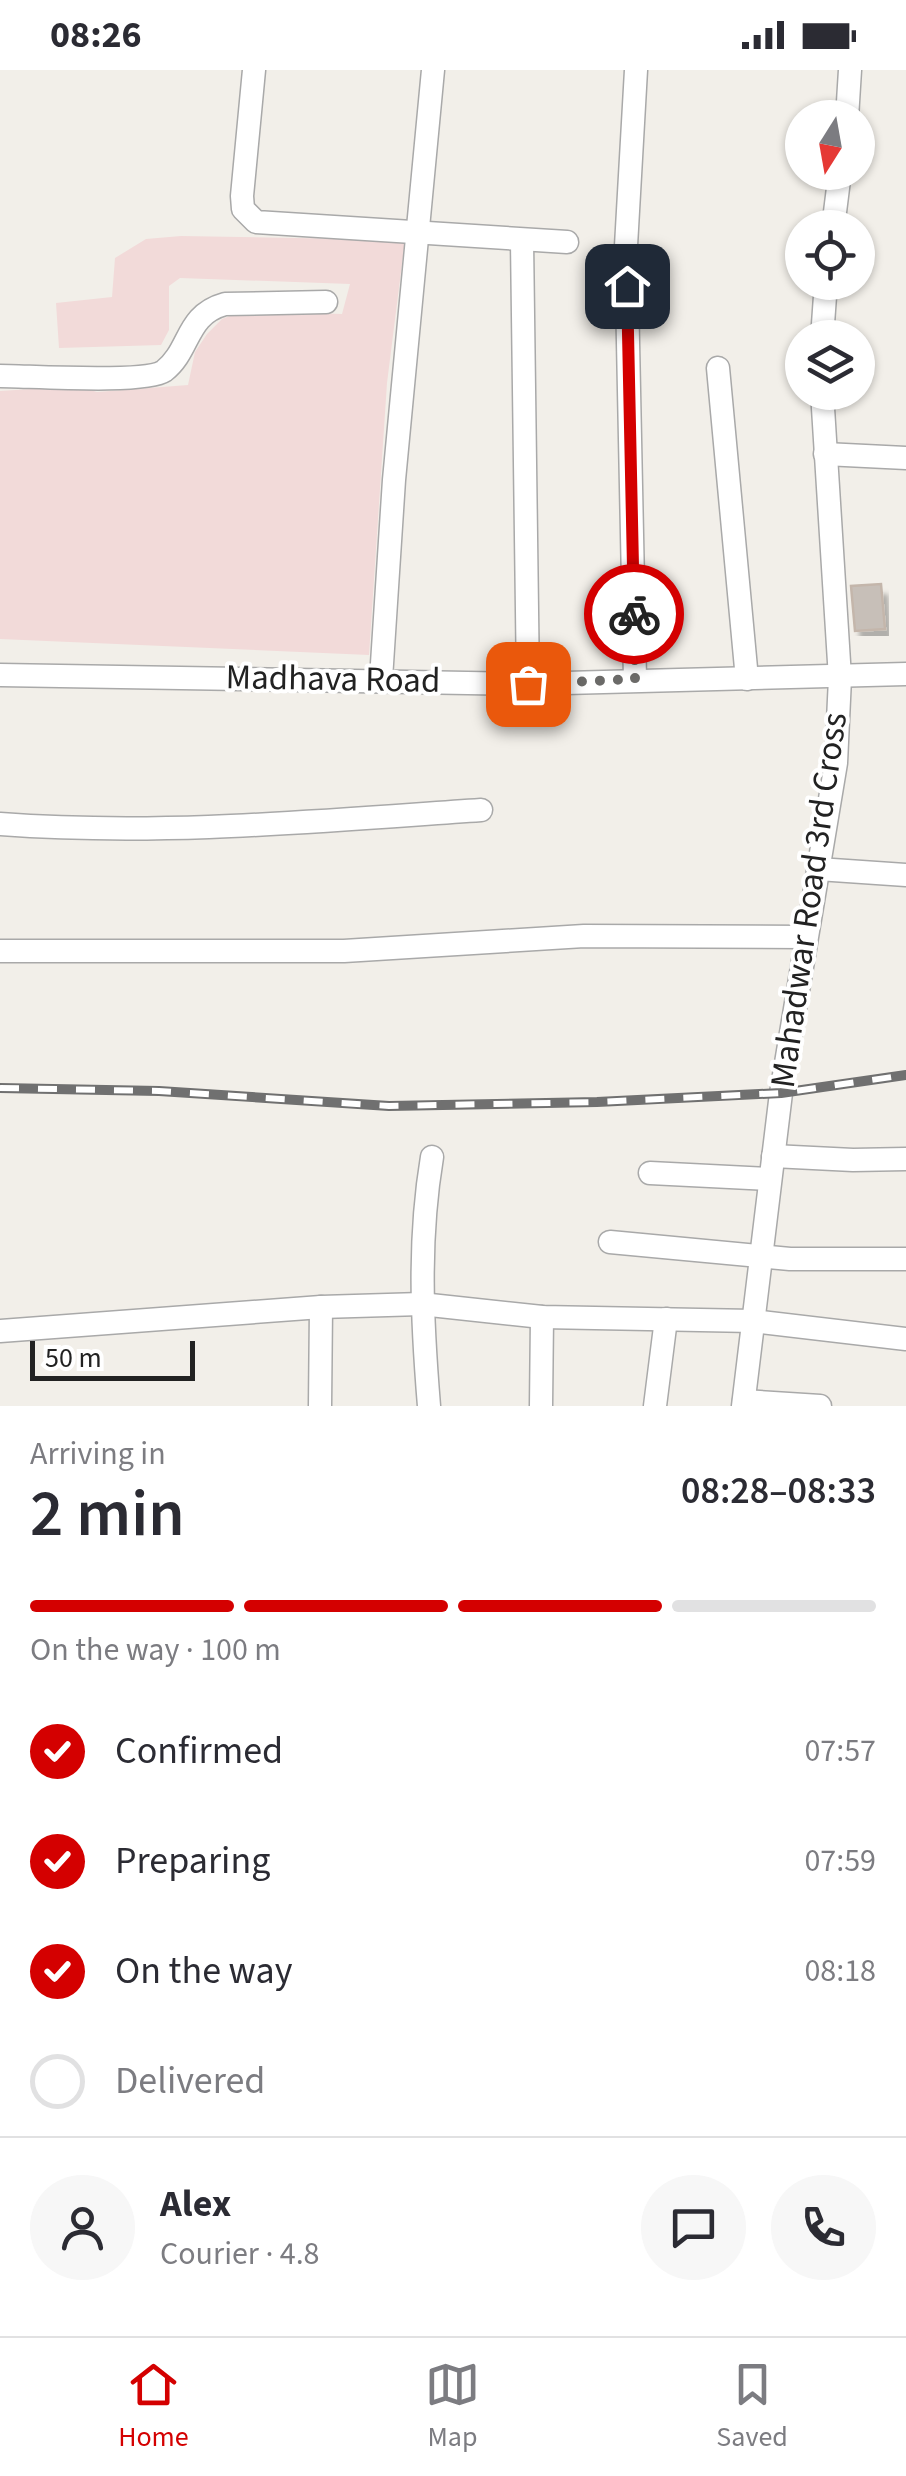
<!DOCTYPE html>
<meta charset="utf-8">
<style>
body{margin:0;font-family:"Source Sans 3",sans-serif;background:#f7f7f7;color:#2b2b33;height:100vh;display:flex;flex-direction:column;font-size:38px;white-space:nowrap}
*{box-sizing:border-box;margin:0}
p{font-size:32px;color:#7c7c81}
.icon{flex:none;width:55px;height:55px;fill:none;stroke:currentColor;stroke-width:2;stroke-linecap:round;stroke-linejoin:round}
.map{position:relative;height:1336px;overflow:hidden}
.drawer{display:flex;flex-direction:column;background:#fff;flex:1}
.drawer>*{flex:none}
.needle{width:65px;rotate:191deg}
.buttons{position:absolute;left:785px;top:30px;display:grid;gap:20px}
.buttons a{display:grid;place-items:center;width:90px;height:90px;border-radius:50%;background:#fff;box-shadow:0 2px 8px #0004;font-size:50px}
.scale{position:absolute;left:30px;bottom:25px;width:165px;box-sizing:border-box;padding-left:10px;border:5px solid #222;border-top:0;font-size:28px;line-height:35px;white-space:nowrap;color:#222;-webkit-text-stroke:8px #fff;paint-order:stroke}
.pin{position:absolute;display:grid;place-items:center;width:85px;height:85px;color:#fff;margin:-42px;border-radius:20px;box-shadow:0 5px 15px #0006}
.courier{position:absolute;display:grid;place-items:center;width:100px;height:100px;margin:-50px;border:8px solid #d40000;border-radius:50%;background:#fff;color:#222;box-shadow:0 2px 12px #0007}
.head em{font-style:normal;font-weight:600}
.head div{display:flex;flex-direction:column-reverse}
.head{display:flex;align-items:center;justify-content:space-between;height:170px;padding:0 30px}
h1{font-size:65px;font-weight:600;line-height:75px}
.bar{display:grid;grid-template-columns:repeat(4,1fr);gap:15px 10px;align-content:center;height:120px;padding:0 30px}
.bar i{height:12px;border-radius:8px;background:#e1e1e2}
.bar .current{background:#d40000}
.bar p{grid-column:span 4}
.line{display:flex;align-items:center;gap:25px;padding:0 30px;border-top:2px solid #e1e1e2}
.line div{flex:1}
.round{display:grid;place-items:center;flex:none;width:105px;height:105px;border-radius:52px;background:#f7f7f7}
ol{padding:0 30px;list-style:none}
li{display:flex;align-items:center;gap:30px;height:110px}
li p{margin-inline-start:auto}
li .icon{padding:10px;border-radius:50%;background:#d40000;color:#fff;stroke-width:4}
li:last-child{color:#7c7c81}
li i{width:55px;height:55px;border:5px solid #e1e1e2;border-radius:50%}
.status{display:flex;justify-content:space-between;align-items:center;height:70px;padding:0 50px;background:#fff;direction:ltr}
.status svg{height:28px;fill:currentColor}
.tabs{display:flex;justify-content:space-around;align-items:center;height:140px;border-top:2px solid #e1e1e2;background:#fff;font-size:28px;color:#7c7c81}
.tabs a{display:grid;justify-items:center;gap:5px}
.tabs .current{color:#d40000}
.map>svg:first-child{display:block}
.commercial{fill:#f2dad9}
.building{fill:#c7bfb8;stroke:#c4b6ab;stroke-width:2.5;filter:url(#shadow)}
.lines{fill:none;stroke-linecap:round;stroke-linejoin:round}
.street-casing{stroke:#a9a9a9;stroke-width:25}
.street{stroke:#fff;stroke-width:22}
.rail-casing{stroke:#707070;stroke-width:10}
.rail{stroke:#fff;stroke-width:6;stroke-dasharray:19;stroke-linecap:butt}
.done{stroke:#6b6a68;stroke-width:10;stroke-dasharray:0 18}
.route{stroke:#d40000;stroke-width:12}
.labels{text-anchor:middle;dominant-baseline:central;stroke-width:8;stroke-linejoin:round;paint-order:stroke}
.street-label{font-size:35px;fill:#222;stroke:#fff}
</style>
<div class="status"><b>08:26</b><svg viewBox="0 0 49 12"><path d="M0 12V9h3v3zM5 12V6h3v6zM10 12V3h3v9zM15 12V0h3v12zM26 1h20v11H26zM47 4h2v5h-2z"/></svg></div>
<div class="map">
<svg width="906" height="1336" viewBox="0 0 906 1336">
<defs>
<filter id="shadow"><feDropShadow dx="6" dy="11" stdDeviation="2.5" flood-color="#0004"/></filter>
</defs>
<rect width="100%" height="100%" fill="#f2efe9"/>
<path class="commercial" d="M181,166l224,4 -18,143 -18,272 -369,-16v-248l77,-5 20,6 91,-7 7,-33 12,-18 15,-15 21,-8 99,3 8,-30 -170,-6 -11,8v44l-8,15 -102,3 -3,-45 56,-6 3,-39 31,-19z"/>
<path class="building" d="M881,514l4,45 -30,2 -4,-45z"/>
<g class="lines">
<defs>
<g id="street">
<path d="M254,0l-12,126 1,13 13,13 311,20"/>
<path d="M847,48l3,-48"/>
<path d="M833,158l7,-56"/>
<path d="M522,171l6,443"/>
<path d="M822,268l4,-56"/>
<path d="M718,298l29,311"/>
<path d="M0,306c29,0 145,8 164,-5 27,-21 21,-56 61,-67l101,-2"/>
<path d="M825,384l81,4"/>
<path d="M0,605l528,9 378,-10"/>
<path d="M381,609l13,-199 39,-410"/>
<path d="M635,609l-9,-433 10,-176"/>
<path d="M0,754c161,12 320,-3 481,-14"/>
<path d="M818,799l88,6"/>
<path d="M0,881h344l240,-15 222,1"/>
<path d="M773,1086l80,4 53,-1"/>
<path d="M650,1103l120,6"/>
<path d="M610,1172l180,17h116"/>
<path d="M0,1261l321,-24 100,-3 121,13 211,4 153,18"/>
<path d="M744,1331l76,5"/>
<path d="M320,1336l1,-99"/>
<path d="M429,1336c-7,-85 -11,-165 3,-249"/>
<path d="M541,1336l1,-89"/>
<path d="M655,1336l11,-87"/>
<path d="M743,1336l38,-313 55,-330 4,-85 -18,-286"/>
</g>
</defs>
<use href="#street" class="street-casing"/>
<use href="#street" class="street"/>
<defs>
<path id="rail" d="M0,1018l159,3 230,15 208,-4 184,-9 125,-18"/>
</defs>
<use href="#rail" class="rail-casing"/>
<use href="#rail" class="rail"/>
</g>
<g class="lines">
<path class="done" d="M528,614l107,-5 -1,-65"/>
<path class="route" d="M627,216l7,328"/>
</g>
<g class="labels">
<g class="street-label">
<text transform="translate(333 609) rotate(1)">Madhava Road</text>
<text transform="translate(809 830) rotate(-82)">Mahadwar Road 3rd Cross</text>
</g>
</g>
</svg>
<div class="buttons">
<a><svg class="needle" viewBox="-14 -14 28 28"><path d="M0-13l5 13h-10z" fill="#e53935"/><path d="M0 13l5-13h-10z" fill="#7c7c81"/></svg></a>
<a><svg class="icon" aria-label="locate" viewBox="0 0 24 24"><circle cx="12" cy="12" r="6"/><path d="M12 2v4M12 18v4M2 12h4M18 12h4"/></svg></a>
<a><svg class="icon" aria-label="layers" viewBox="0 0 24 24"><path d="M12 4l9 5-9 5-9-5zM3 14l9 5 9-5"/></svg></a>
</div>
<div class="scale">50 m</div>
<div class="pin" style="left:528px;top:614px;background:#ea580c"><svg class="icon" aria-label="bag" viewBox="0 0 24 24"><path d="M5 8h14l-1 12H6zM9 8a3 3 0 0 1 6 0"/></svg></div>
<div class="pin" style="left:627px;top:216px;background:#1f2937"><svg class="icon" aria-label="home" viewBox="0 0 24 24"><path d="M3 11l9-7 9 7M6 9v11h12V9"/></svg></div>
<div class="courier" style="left:634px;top:544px"><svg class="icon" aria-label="bike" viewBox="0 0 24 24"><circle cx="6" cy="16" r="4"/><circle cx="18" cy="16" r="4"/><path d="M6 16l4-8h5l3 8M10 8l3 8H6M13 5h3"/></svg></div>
</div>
<section class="drawer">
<div class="head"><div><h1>2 min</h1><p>Arriving in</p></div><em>08:28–08:33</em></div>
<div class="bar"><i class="current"></i><i class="current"></i><i class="current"></i><i></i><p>On the way · 100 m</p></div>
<ol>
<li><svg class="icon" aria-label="check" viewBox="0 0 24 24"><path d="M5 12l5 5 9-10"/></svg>Confirmed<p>07:57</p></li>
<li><svg class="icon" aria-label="check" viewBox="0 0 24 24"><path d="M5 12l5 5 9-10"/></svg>Preparing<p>07:59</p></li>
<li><svg class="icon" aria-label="check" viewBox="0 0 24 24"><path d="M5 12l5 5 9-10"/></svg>On the way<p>08:18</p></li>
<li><i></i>Delivered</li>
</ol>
<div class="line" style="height:180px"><a class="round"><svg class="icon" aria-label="person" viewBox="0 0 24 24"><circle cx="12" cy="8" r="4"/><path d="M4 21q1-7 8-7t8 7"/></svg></a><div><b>Alex</b><p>Courier · 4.8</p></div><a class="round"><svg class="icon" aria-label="chat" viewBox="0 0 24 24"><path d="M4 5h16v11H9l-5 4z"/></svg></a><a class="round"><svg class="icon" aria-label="phone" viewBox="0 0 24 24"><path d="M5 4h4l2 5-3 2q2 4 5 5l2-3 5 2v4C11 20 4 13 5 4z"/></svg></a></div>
</section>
<nav class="tabs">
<a class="current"><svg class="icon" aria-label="home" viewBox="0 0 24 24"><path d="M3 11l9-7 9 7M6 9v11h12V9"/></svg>Home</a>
<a><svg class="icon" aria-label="map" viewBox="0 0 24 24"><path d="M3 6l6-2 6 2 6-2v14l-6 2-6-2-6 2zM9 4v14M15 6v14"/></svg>Map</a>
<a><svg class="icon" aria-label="saved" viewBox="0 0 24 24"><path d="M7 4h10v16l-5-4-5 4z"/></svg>Saved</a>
</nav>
